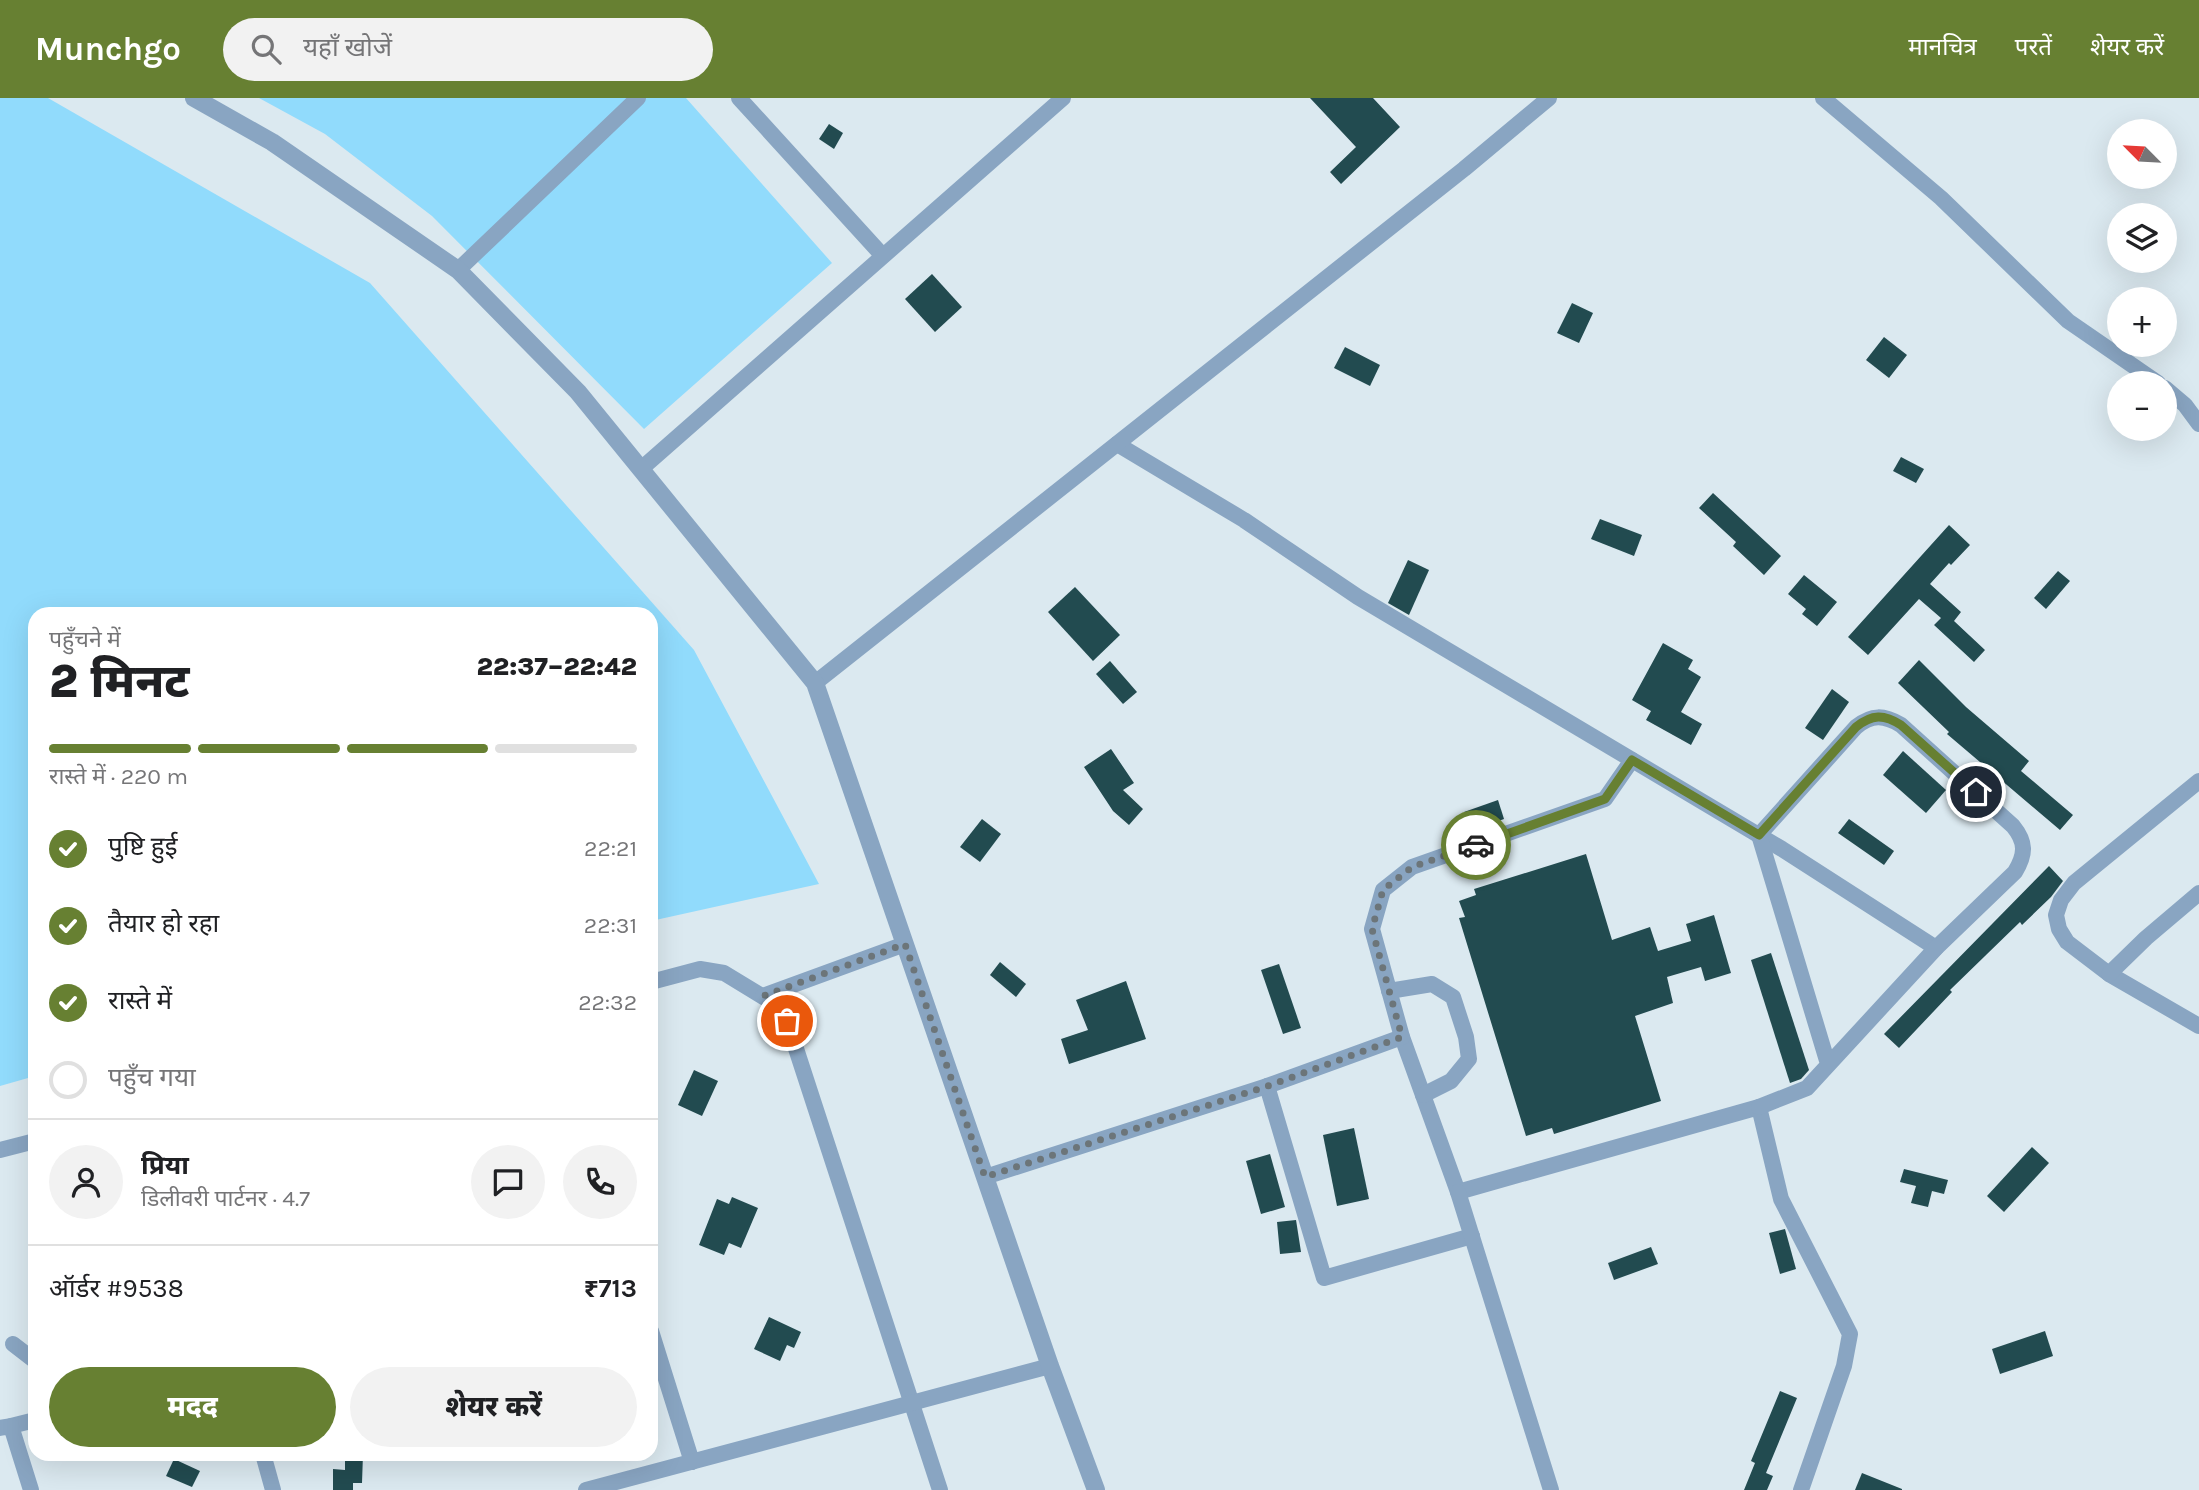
<!DOCTYPE html>
<html lang="hi">
<meta charset="utf-8">
<style>
body{margin:0;font-family:Karla,"Noto Sans Devanagari",sans-serif;background:#f2f2f2;color:#202124;height:100vh;display:flex;flex-direction:column;font-size:26px;white-space:nowrap}
*{box-sizing:border-box;margin:0}
p{font-size:23px;color:#757577}
.icon{flex:none;width:38px;height:38px;fill:none;stroke:currentColor;stroke-width:2;stroke-linecap:round;stroke-linejoin:round}
.map{position:relative;flex:1;overflow:hidden}
.panel{position:absolute;left:28px;top:509px;width:630px;height:854px;display:flex;flex-direction:column;background:#fff;border-radius:21px;box-shadow:0 7px 28px #0002}
.panel>*{flex:none}
.needle{width:46px;rotate:294deg}
.controls{position:absolute;left:2107px;top:21px;display:grid;gap:14px}
.controls a{display:grid;place-items:center;width:70px;height:70px;border-radius:50%;background:#fff;box-shadow:0 7px 28px #0002;font-size:35px}
.pin{position:absolute;display:grid;place-items:center;width:60px;height:60px;color:#fff;margin:-30px;border:4px solid #fff;border-radius:50%;box-shadow:0 2px 7px #0007}
.courier{position:absolute;display:grid;place-items:center;width:70px;height:70px;margin:-35px;border:5px solid #678032;border-radius:50%;background:#fff;color:#222;box-shadow:0 2px 9px #0007}
.summary em{font-style:normal;font-weight:800}
.summary div{display:flex;flex-direction:column-reverse}
.summary{display:flex;align-items:center;justify-content:space-between;height:119px;padding:0 21px}
h1{font-size:46px;font-weight:800;line-height:52px}
.bar{display:grid;grid-template-columns:repeat(4,1fr);gap:10px 7px;align-content:center;height:84px;padding:0 21px}
.bar i{height:9px;border-radius:5px;background:#e0e0e0}
.bar .on{background:#678032}
.bar p{grid-column:span 4}
.line{display:flex;align-items:center;gap:18px;padding:0 21px;border-top:2px solid #e0e0e0}
.line div{flex:1}
.round{display:grid;place-items:center;flex:none;width:74px;height:74px;border-radius:37px;background:#f2f2f2}
ol{padding:0 21px;list-style:none}
li{display:flex;align-items:center;gap:21px;height:77px}
li p{margin-inline-start:auto}
li .icon{padding:7px;border-radius:50%;background:#678032;color:#fff;stroke-width:4}
li:last-child{color:#757577}
li i{width:38px;height:38px;border:4px solid #e0e0e0;border-radius:50%}
.cta{display:flex;gap:14px;margin-top:auto;padding:14px 21px}
.cta a{flex:1;height:80px;border-radius:42px;background:#678032;color:#fff;font-size:28px;font-weight:800;line-height:80px;text-align:center}
.cta a+a{background:#f2f2f2;color:#202124}
header{display:flex;align-items:center;gap:42px;box-sizing:border-box;height:98px;padding:0 35px;background:#678032;color:#fff}
header strong{font-size:33px}
nav{display:flex;gap:38px;margin-inline-start:auto;font-size:24px}
.search{width:490px;height:63px;background:#f2f2f2;display:flex;align-items:center;gap:18px;box-sizing:border-box;padding:0 24px;border-radius:38px;color:#757577;font-size:26px}
.map>svg:first-child{display:block}
.green{fill:#91dbfc}
.building{fill:#224b50}
.lines{fill:none;stroke-linecap:round;stroke-linejoin:round}
.minor{stroke:#89a5c2;stroke-width:16}
.tertiary{stroke:#89a5c2;stroke-width:18}
.done{stroke:#6c7579;stroke-width:7;stroke-dasharray:0 12.6}
.route{stroke:#678032;stroke-width:9}
</style>
<header>
<strong>Munchgo</strong>
<div class="search"><svg class="icon" aria-label="search" viewBox="0 0 24 24"><circle cx="10" cy="10" r="6"/><path d="M15 15l6 6"/></svg>यहाँ खोजें</div>
<nav><a>मानचित्र</a><a>परतें</a><a>शेयर करें</a></nav>
</header>
<div class="map">
<svg width="2199" height="1392" viewBox="0 0 2199 1392">
<rect width="100%" height="100%" fill="#dbe9f0"/>
<g class="green">
<path d="M0,0h48l322,185 324,367 125,234 -168,37v-307h-616v462l-35,10z"/>
<path d="M259,0h427l146,165 -188,166 -212,-213 -107,-82z"/>
</g>
<g class="building">
<path d="M1310,0h63l27,29 -59,57 -11,-12 26,-25z"/>
<path d="M829,26l14,9 -9,16 -15,-10z"/>
<path d="M932,176l30,33 -27,25 -30,-33z"/>
<path d="M1572,205l21,10 -14,30 -22,-10z"/>
<path d="M1884,239l23,18 -18,23 -23,-18z"/>
<path d="M1345,249l35,18 -10,21 -36,-18z"/>
<path d="M1901,359l23,12 -8,14 -23,-12z"/>
<path d="M1713,395l68,63 -17,19 -31,-29 3,-4 -37,-34z"/>
<path d="M1600,421l42,16 -8,21 -43,-17z"/>
<path d="M1949,427l21,20 -19,20 -2,-2 -19,21 31,28 -7,9 31,29 -11,12 -40,-37 7,-7 -22,-19 -51,56 -20,-18z"/>
<path d="M1408,462l21,10 -20,45 -21,-12z"/>
<path d="M2058,473l12,10 -24,28 -12,-11z"/>
<path d="M1804,477l33,27 -20,24 -15,-12 4,-5 -18,-15z"/>
<path d="M1075,489l45,48 -27,26 -45,-49z"/>
<path d="M1663,545l30,17 -5,9 13,8 -20,35 21,12 -11,21 -45,-25 5,-9 -19,-11z"/>
<path d="M1919,562l47,47 63,54 -8,10 52,44 -13,15 -113,-96 2,-2 -51,-49z"/>
<path d="M1110,563l27,31 -14,12 -27,-30z"/>
<path d="M1832,591l17,13 -26,38 -18,-12z"/>
<path d="M1111,651l23,34 -11,7 20,19 -14,16 -16,-14 -29,-44z"/>
<path d="M1903,653l43,39 -20,23 -43,-38z"/>
<path d="M1498,702l6,19 -34,12 -6,-19z"/>
<path d="M982,721l19,15 -21,28 -20,-15z"/>
<path d="M1849,721l45,32 -10,14 -46,-32z"/>
<path d="M1586,756l26,86 38,-13 8,24 33,-10 -5,-17 28,-9 17,58 -26,8 -4,-14 -34,10 6,26 -38,13 26,85 -107,33 -2,-6 -26,8 -67,-218 6,-1 -6,-16 17,-6 -2,-6z"/>
<path d="M2049,768l14,15 -12,16 -29,28 -2,-3 -70,68 2,2 -53,56 -15,-14z"/>
<path d="M1771,855l38,117 -8,9 -11,4 -39,-123z"/>
<path d="M1000,864l26,22 -10,13 -26,-22z"/>
<path d="M1279,866l22,64 -18,6 -22,-64z"/>
<path d="M1126,883l20,58 -77,25 -8,-25 27,-9 -12,-30z"/>
<path d="M694,972l24,11 -16,35 -24,-11z"/>
<path d="M1354,1030l15,71 -32,7 -14,-71z"/>
<path d="M2032,1049l17,16 -45,49 -17,-16z"/>
<path d="M1270,1056l15,53 -24,7 -15,-53z"/>
<path d="M1904,1071l44,11 -4,14 -12,-3 -4,16 -17,-4 5,-17 -16,-4z"/>
<path d="M732,1099l26,11 -17,40 -12,-5 -5,12 -25,-10 18,-46 12,5z"/>
<path d="M1296,1122l5,32 -21,2 -3,-32z"/>
<path d="M1785,1131l11,40 -16,5 -11,-41z"/>
<path d="M1651,1149l7,17 -44,16 -6,-17z"/>
<path d="M769,1219l32,15 -7,16 -7,-3 -7,16 -26,-12z"/>
<path d="M2045,1233l8,25 -53,18 -8,-25z"/>
<path d="M1780,1293l17,7 -31,75 7,3 -6,14h-23l11,-27 -4,-2z"/>
<path d="M345,1356h18l-1,29h-9v7h-20v-21l12,1z"/>
<path d="M174,1361l26,12 -8,16 -26,-11z"/>
<path d="M1862,1375l40,16v1h-47z"/>
</g>
<g class="lines">
<g class="minor">
<path d="M739,0l143,157"/>
<path d="M1823,0l118,100 127,123 90,62"/>
<path d="M458,172l180,-172"/>
<path d="M2165,290l20,17 14,19"/>
<path d="M1117,346l127,76 114,77 424,252 154,99"/>
<path d="M641,371l422,-371"/>
<path d="M815,585l649,-514 85,-71"/>
<path d="M1632,662l-27,39 -193,68 -29,23 -11,39 30,108 56,155 301,-85 22,92 69,135 -6,32 -43,124"/>
<path d="M2199,683l-125,102 -13,17 -5,15 3,14 8,13 42,32 90,52"/>
<path d="M2109,876l37,-36 53,-45"/>
<path d="M651,884l49,-13 24,4 54,33 9,15 153,469"/>
<path d="M1389,893l43,-7 21,13 13,40 3,22 -18,22 -28,14"/>
<path d="M763,898l142,-52"/>
<path d="M1267,988l57,192 148,-42"/>
<path d="M1759,1009l48,-19 129,-140 79,-76c11,-18 11,-30 -2,-46l-112,-101c-17,-10 -29,-11 -45,2l-97,108 69,229"/>
<path d="M0,1052l35,-9"/>
<path d="M985,1079l282,-91 135,-49"/>
<path d="M1458,1094l93,298"/>
<path d="M651,1233l41,131"/>
<path d="M13,1246l22,17"/>
<path d="M11,1328l24,-6"/>
<path d="M0,1330l11,-2 20,64"/>
<path d="M263,1356l10,36"/>
<path d="M586,1392l464,-124"/>
</g>
<path class="tertiary" d="M194,0l78,44 186,128 120,122 237,291 235,683 46,124"/>
</g>
<g class="lines">
<path class="done" d="M787,923l-9,-15 -15,-10 142,-52 80,233 283,-91 134,-49 -30,-108 11,-39 29,-23 64,-22"/>
<path class="route" d="M1476,747l129,-46 27,-39 127,75 97,-108c16,-13 28,-13 45,-2l75,67"/>
</g>
</svg>
<div class="controls">
<a><svg class="needle" viewBox="-14 -14 28 28"><path d="M0-13l5 13h-10z" fill="#e53935"/><path d="M0 13l5-13h-10z" fill="#757577"/></svg></a>
<a><svg class="icon" aria-label="layers" viewBox="0 0 24 24"><path d="M12 4l9 5-9 5-9-5zM3 14l9 5 9-5"/></svg></a>
<a>+</a>
<a>−</a>
</div>
<div class="pin" style="left:787px;top:923px;background:#ea580c"><svg class="icon" aria-label="bag" viewBox="0 0 24 24"><path d="M5 8h14l-1 12H6zM9 8a3 3 0 0 1 6 0"/></svg></div>
<div class="pin" style="left:1976px;top:694px;background:#1f2937"><svg class="icon" aria-label="home" viewBox="0 0 24 24"><path d="M3 11l9-7 9 7M6 9v11h12V9"/></svg></div>
<div class="courier" style="left:1476px;top:747px"><svg class="icon" aria-label="car" viewBox="0 0 24 24"><path d="M5 17H2v-5l4-1 3-4h7l3 4 3 1v5h-3M9 17h6M6 11h13"/><circle cx="7" cy="17" r="2"/><circle cx="17" cy="17" r="2"/></svg></div>
<section class="panel">
<div class="summary"><div><h1>2 मिनट</h1><p>पहुँचने में</p></div><em>22:37–22:42</em></div>
<div class="bar"><i class="on"></i><i class="on"></i><i class="on"></i><i></i><p>रास्ते में · 220 m</p></div>
<ol>
<li><svg class="icon" aria-label="check" viewBox="0 0 24 24"><path d="M5 12l5 5 9-10"/></svg>पुष्टि हुई<p>22:21</p></li>
<li><svg class="icon" aria-label="check" viewBox="0 0 24 24"><path d="M5 12l5 5 9-10"/></svg>तैयार हो रहा<p>22:31</p></li>
<li><svg class="icon" aria-label="check" viewBox="0 0 24 24"><path d="M5 12l5 5 9-10"/></svg>रास्ते में<p>22:32</p></li>
<li><i></i>पहुँच गया</li>
</ol>
<div class="line" style="height:126px"><a class="round"><svg class="icon" aria-label="person" viewBox="0 0 24 24"><circle cx="12" cy="8" r="4"/><path d="M4 21q1-7 8-7t8 7"/></svg></a><div><b>प्रिया</b><p>डिलीवरी पार्टनर · 4.7</p></div><a class="round"><svg class="icon" aria-label="chat" viewBox="0 0 24 24"><path d="M4 5h16v11H9l-5 4z"/></svg></a><a class="round"><svg class="icon" aria-label="phone" viewBox="0 0 24 24"><path d="M5 4h4l2 5-3 2q2 4 5 5l2-3 5 2v4C11 20 4 13 5 4z"/></svg></a></div>
<div class="line" style="height:91px"><div>ऑर्डर #9538</div><b>₹713</b></div>
<div class="cta"><a>मदद</a><a>शेयर करें</a></div>
</section>
</div>
